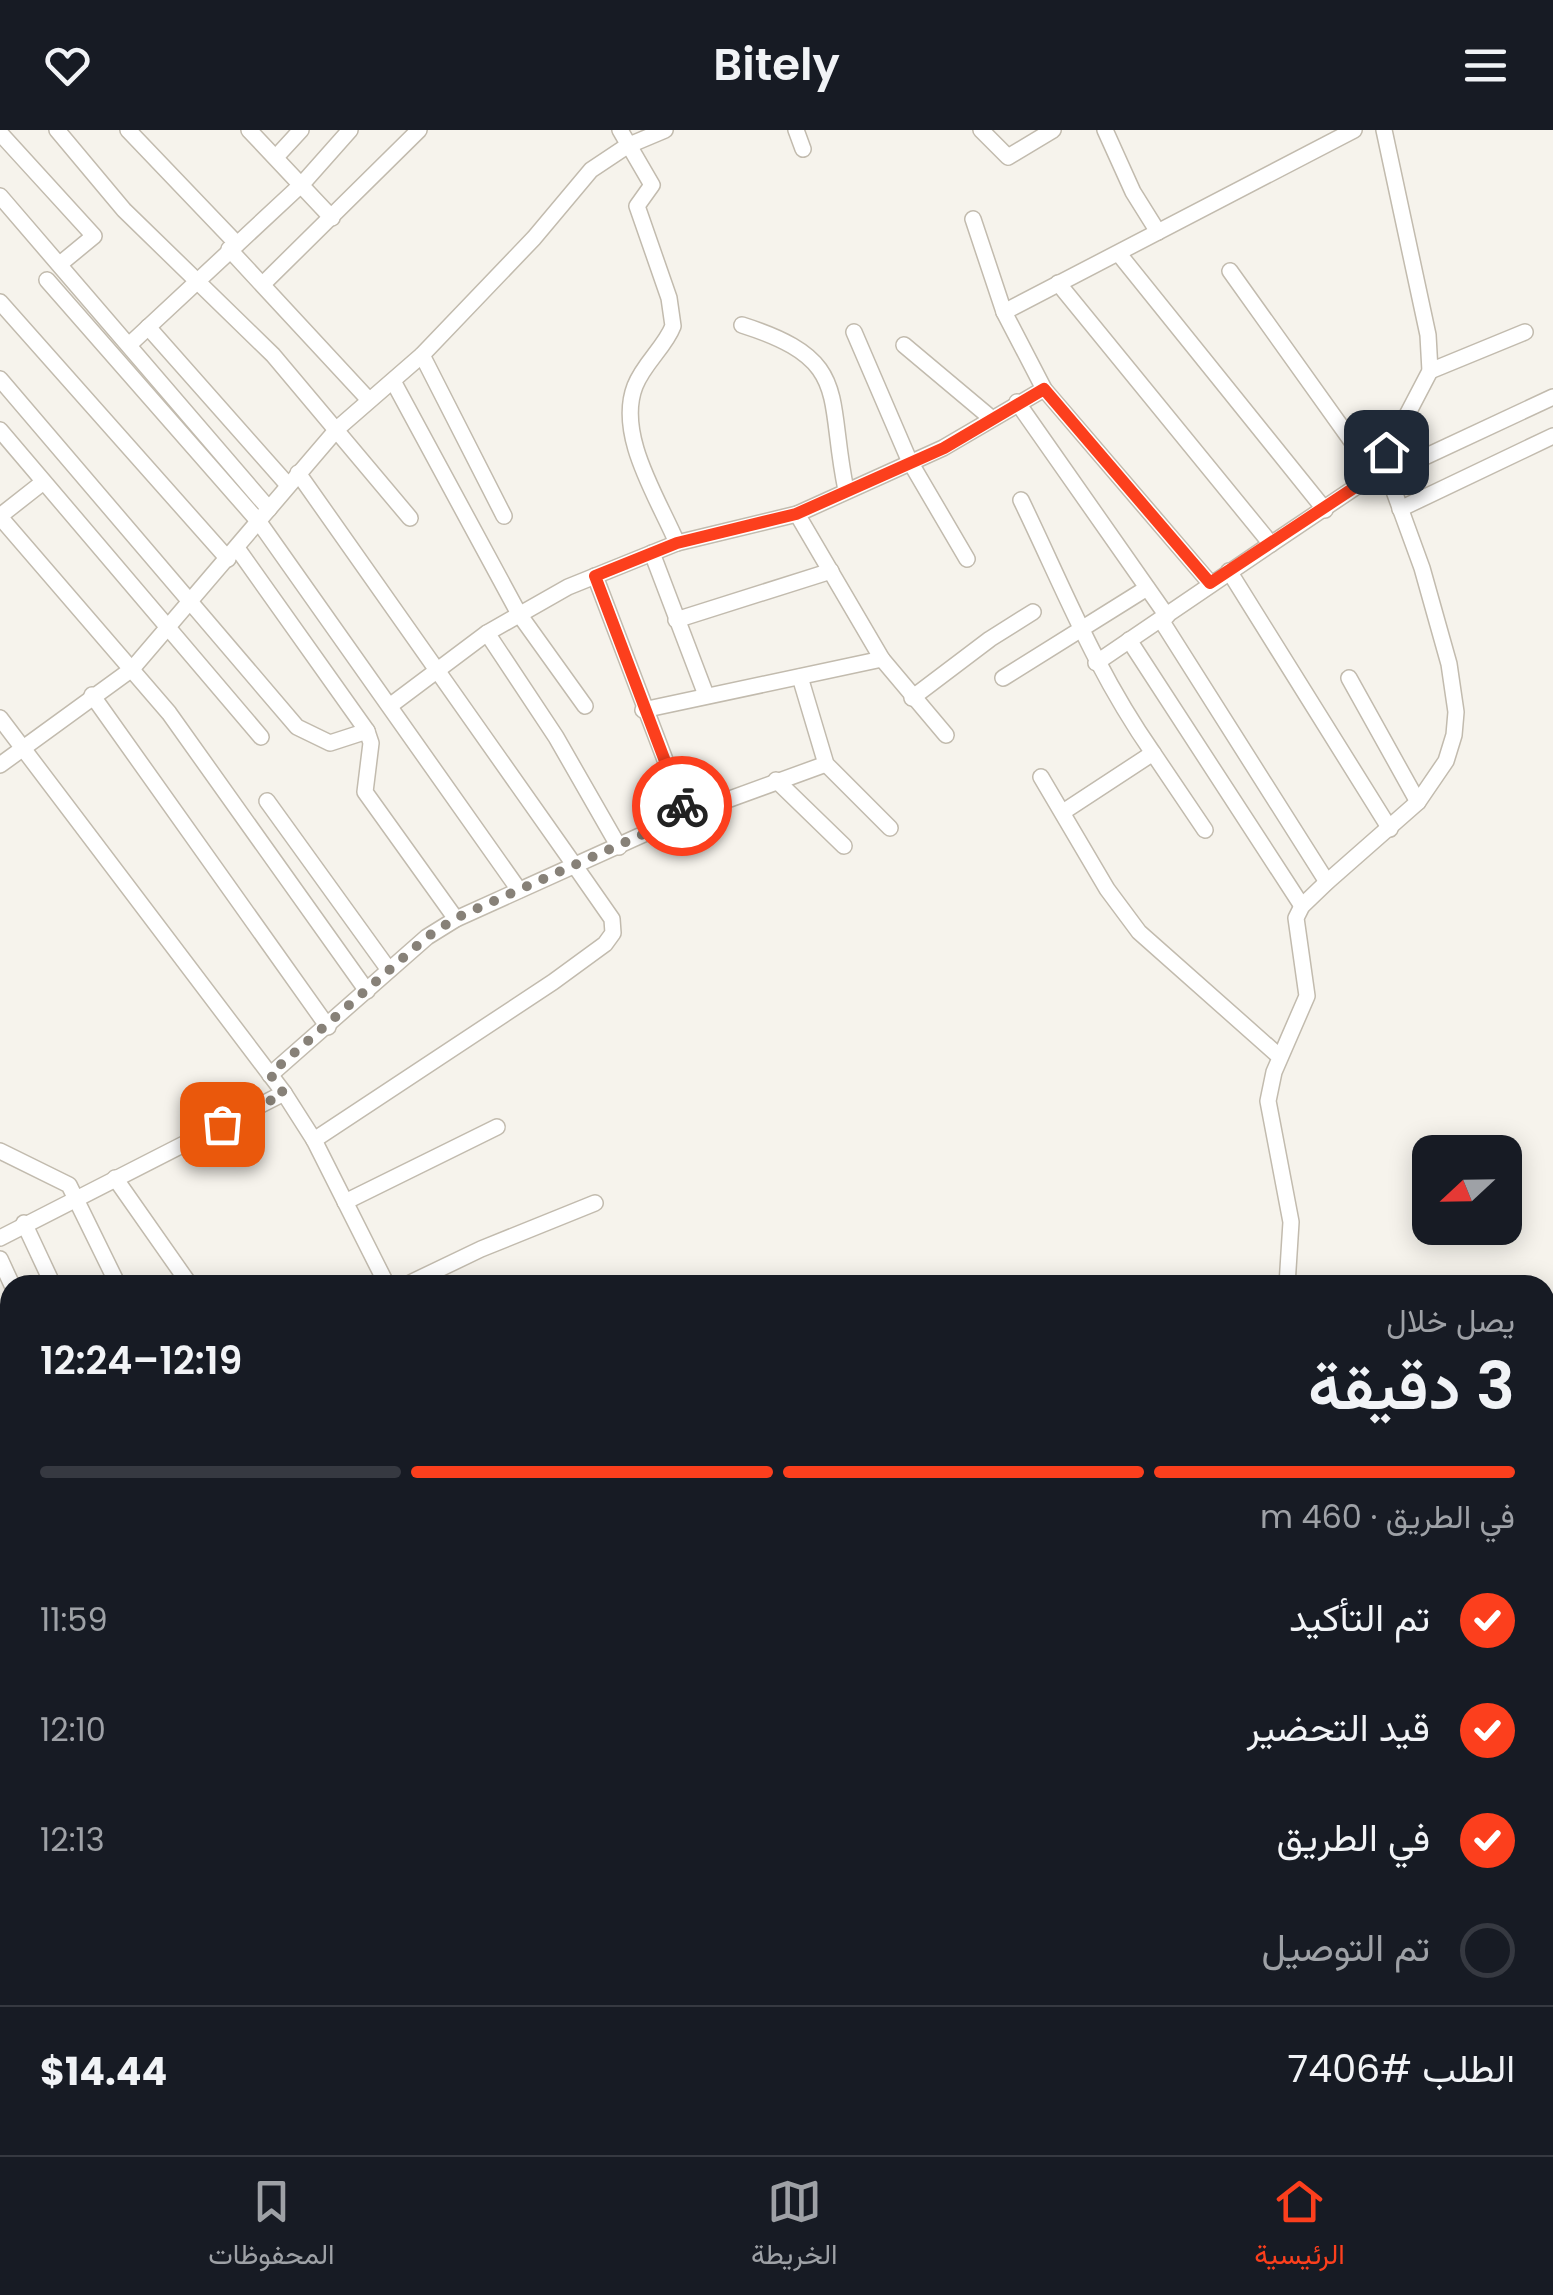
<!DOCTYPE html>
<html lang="ar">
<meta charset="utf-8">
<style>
body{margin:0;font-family:Poppins,Vazirmatn,sans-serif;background:#242831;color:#f1f3f6;direction:rtl;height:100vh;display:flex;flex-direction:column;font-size:38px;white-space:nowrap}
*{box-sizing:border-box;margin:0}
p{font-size:32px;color:#9ea1a6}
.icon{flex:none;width:55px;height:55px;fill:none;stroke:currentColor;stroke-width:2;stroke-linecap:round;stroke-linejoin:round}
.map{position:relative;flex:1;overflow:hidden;direction:ltr}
.drawer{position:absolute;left:0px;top:1145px;width:1555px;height:880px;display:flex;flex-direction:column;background:#171b24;border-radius:30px 30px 0 0;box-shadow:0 5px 25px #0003;direction:rtl}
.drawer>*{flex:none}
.needle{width:65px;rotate:248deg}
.buttons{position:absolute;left:1412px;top:1005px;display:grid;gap:20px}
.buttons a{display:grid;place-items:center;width:110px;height:110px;border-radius:20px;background:#171b24;box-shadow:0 5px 25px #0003;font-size:50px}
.pin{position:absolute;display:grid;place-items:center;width:85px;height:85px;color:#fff;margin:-42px;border-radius:20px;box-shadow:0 5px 15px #0006}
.courier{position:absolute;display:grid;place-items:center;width:100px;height:100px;margin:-50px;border:8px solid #fc3f1d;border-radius:50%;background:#fff;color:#222;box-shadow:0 2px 12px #0007}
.head em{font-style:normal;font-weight:600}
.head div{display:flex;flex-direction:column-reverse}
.head{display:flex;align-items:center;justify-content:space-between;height:170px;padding:0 40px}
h1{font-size:65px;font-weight:600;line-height:75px}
.bar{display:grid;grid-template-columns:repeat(4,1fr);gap:15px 10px;align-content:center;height:120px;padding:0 40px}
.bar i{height:12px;border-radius:8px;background:#363941}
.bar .selected{background:#fc3f1d}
.bar p{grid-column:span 4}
.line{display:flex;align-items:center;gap:25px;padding:0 40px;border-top:2px solid #363941}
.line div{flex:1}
ol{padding:0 40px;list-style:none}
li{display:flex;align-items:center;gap:30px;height:110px}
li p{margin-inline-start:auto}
li .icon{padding:10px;border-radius:50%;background:#fc3f1d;color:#fff;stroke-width:4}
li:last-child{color:#9ea1a6}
li i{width:55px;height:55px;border:5px solid #363941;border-radius:50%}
header{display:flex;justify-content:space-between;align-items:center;height:130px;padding:0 40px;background:#171b24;font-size:45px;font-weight:600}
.tab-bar{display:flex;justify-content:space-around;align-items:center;height:140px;border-top:2px solid #363941;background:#171b24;font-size:28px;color:#9ea1a6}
.tab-bar a{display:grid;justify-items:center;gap:5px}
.tab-bar .selected{color:#fc3f1d}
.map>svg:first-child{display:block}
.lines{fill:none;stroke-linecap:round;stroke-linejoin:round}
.minor-casing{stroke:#c2bbae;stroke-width:18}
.minor{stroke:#fff;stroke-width:15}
.done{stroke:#878178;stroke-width:10;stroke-dasharray:0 18}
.route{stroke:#fc3f1d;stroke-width:12}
</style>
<header><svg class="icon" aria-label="menu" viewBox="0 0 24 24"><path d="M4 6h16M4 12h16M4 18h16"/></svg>Bitely<svg class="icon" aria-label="heart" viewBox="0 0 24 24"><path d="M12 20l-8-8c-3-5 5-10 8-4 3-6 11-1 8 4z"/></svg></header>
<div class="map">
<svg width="1553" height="2025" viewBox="0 0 1553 2025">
<rect width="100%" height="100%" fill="#f6f3ec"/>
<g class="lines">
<defs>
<g id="minor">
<path d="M57,0l67,80 149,145 137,163"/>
<path d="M128,0l109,114"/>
<path d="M249,0l83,88"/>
<path d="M620,0l32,55 -15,21 32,92 4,28c-8,21 -29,37 -38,60 -19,49 23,112 42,157"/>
<path d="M796,0l7,19"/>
<path d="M981,0l27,27 45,-27"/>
<path d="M1105,0l28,62 25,40"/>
<path d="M0,3l94,103 -34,28"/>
<path d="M277,26l24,-26"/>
<path d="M0,66l269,313"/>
<path d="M973,89l31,93 40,77 166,194"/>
<path d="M229,119l140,151"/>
<path d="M1119,124l206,256"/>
<path d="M1230,141l145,203"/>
<path d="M47,150l212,242 260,368"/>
<path d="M1058,153l213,261 113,-76"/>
<path d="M263,154l156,-154"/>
<path d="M0,172l228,257"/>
<path d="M1004,182l350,-182"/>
<path d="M742,195c110,35 84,69 104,165"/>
<path d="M148,197l139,157"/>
<path d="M854,202l55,128 58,99"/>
<path d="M129,215l174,-162 47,-53"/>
<path d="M904,215l87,73"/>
<path d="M422,225l82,161"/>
<path d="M1430,241l95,-39"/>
<path d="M0,249l297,348 33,16 37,-12"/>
<path d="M393,251l126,233 66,92"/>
<path d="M1017,272l150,214"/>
<path d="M0,300l261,307"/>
<path d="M298,343l277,393 37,53 1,14 -8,11 -52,38 -239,158"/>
<path d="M1386,345l167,-78"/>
<path d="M1021,370c43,89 74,170 132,253"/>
<path d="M1400,379l153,-73"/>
<path d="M797,384l85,145 64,76"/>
<path d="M0,386l42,-33"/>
<path d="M0,387l169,196 198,278"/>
<path d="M237,418l130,183 4,12 -6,49 91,127"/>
<path d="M652,423l54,142"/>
<path d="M1229,441l161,258"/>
<path d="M595,446l91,239"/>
<path d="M676,490l155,-49"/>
<path d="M1161,490l166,262"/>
<path d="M487,503l69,104 63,110"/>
<path d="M1129,510l173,266"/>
<path d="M1096,533l175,-119"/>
<path d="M800,547l26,87 64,64"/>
<path d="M1003,548l144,-90"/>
<path d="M1349,548l69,124"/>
<path d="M92,565l236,332"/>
<path d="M912,568l78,-59 43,-27"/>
<path d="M391,575l96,-72 81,-46 109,-44 120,-29 146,-66 101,-59"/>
<path d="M643,580l239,-51"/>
<path d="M0,588l284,375 30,47 73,145"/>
<path d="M0,635l132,-96 206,-241 84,-73 112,-117 57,-68 36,-24 38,-16"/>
<path d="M1041,647l66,112 32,43 141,125"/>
<path d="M776,650l68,66"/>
<path d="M267,671l122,169"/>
<path d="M1063,682l90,-59 52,77"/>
<path d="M270,945l157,-138 29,-18 230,-104 140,-51"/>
<path d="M0,1021l69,34 49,100"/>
<path d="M115,1048l75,107"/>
<path d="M345,1072l152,-75"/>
<path d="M24,1093l29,62"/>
<path d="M0,1108l284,-145"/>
<path d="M0,1129l12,26"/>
<path d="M406,1155l75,-36 114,-46"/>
<path d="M1287,1155l4,-63 -23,-121 6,-29 33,-76 -11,-78 6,-12 25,-24 91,-80 28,-41 8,-26 2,-23 -7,-48 -27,-96 -39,-107 47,-90 -2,-36 -44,-205"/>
<path d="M1545,1380l8,-3"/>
<path d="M0,1431l10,-4"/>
<path d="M0,1510l8,21"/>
<path d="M0,1626l10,-3"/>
<path d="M1545,1674l8,19"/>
<path d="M0,1685l10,-3"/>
<path d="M1545,1743l8,-4"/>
<path d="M0,1759l10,-2"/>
<path d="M0,1795l10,-2"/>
<path d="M1545,1806l8,23"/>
<path d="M0,1865l10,-2"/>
<path d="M0,1941h10"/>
<path d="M240,2015v10"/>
<path d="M774,2015l23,10"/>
<path d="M201,2025l1,-10"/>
<path d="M271,2025l1,-10"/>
<path d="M333,2025l1,-10"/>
<path d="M824,2025l11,-10"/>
<path d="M1489,2025v-10"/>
</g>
</defs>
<use href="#minor" class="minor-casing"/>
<use href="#minor" class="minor"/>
</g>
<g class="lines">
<path class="done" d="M222,994l62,-30 -14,-20 157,-137 29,-19 230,-103 -4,-9"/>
<path class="route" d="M682,676l-87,-230 82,-33 119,-29 148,-66 100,-59 166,194 174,-115 2,-16"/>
</g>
</svg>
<div class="buttons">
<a><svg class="needle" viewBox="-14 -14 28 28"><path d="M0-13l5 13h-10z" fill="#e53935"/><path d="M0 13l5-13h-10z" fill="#9ea1a6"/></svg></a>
</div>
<div class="pin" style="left:222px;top:994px;background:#ea580c"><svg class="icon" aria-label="bag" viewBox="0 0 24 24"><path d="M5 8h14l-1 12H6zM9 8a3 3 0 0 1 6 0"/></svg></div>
<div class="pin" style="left:1386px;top:322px;background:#1f2937"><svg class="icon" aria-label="home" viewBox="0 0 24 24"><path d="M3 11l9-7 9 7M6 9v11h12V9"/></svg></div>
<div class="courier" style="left:682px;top:676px"><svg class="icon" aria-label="bike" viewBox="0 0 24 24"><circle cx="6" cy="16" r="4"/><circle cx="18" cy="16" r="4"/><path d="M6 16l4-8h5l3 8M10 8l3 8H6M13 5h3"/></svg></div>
<section class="drawer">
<div class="head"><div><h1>3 دقيقة</h1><p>يصل خلال</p></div><em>12:19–12:24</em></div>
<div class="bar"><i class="selected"></i><i class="selected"></i><i class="selected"></i><i></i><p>في الطريق · 460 m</p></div>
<ol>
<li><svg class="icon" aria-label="check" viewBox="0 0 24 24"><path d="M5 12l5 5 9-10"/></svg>تم التأكيد<p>11:59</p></li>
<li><svg class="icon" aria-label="check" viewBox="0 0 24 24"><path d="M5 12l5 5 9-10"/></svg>قيد التحضير<p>12:10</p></li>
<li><svg class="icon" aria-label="check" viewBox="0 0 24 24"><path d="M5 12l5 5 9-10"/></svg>في الطريق<p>12:13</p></li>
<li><i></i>تم التوصيل</li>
</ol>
<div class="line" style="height:130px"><div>الطلب #7406</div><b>$14.44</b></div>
</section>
</div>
<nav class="tab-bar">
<a class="selected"><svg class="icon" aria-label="home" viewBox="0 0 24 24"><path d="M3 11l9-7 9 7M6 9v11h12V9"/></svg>الرئيسية</a>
<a><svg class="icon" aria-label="map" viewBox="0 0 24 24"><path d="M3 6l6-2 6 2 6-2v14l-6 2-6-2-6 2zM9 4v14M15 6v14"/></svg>الخريطة</a>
<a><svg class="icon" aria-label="saved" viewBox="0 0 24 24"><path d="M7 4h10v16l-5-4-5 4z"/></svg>المحفوظات</a>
</nav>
